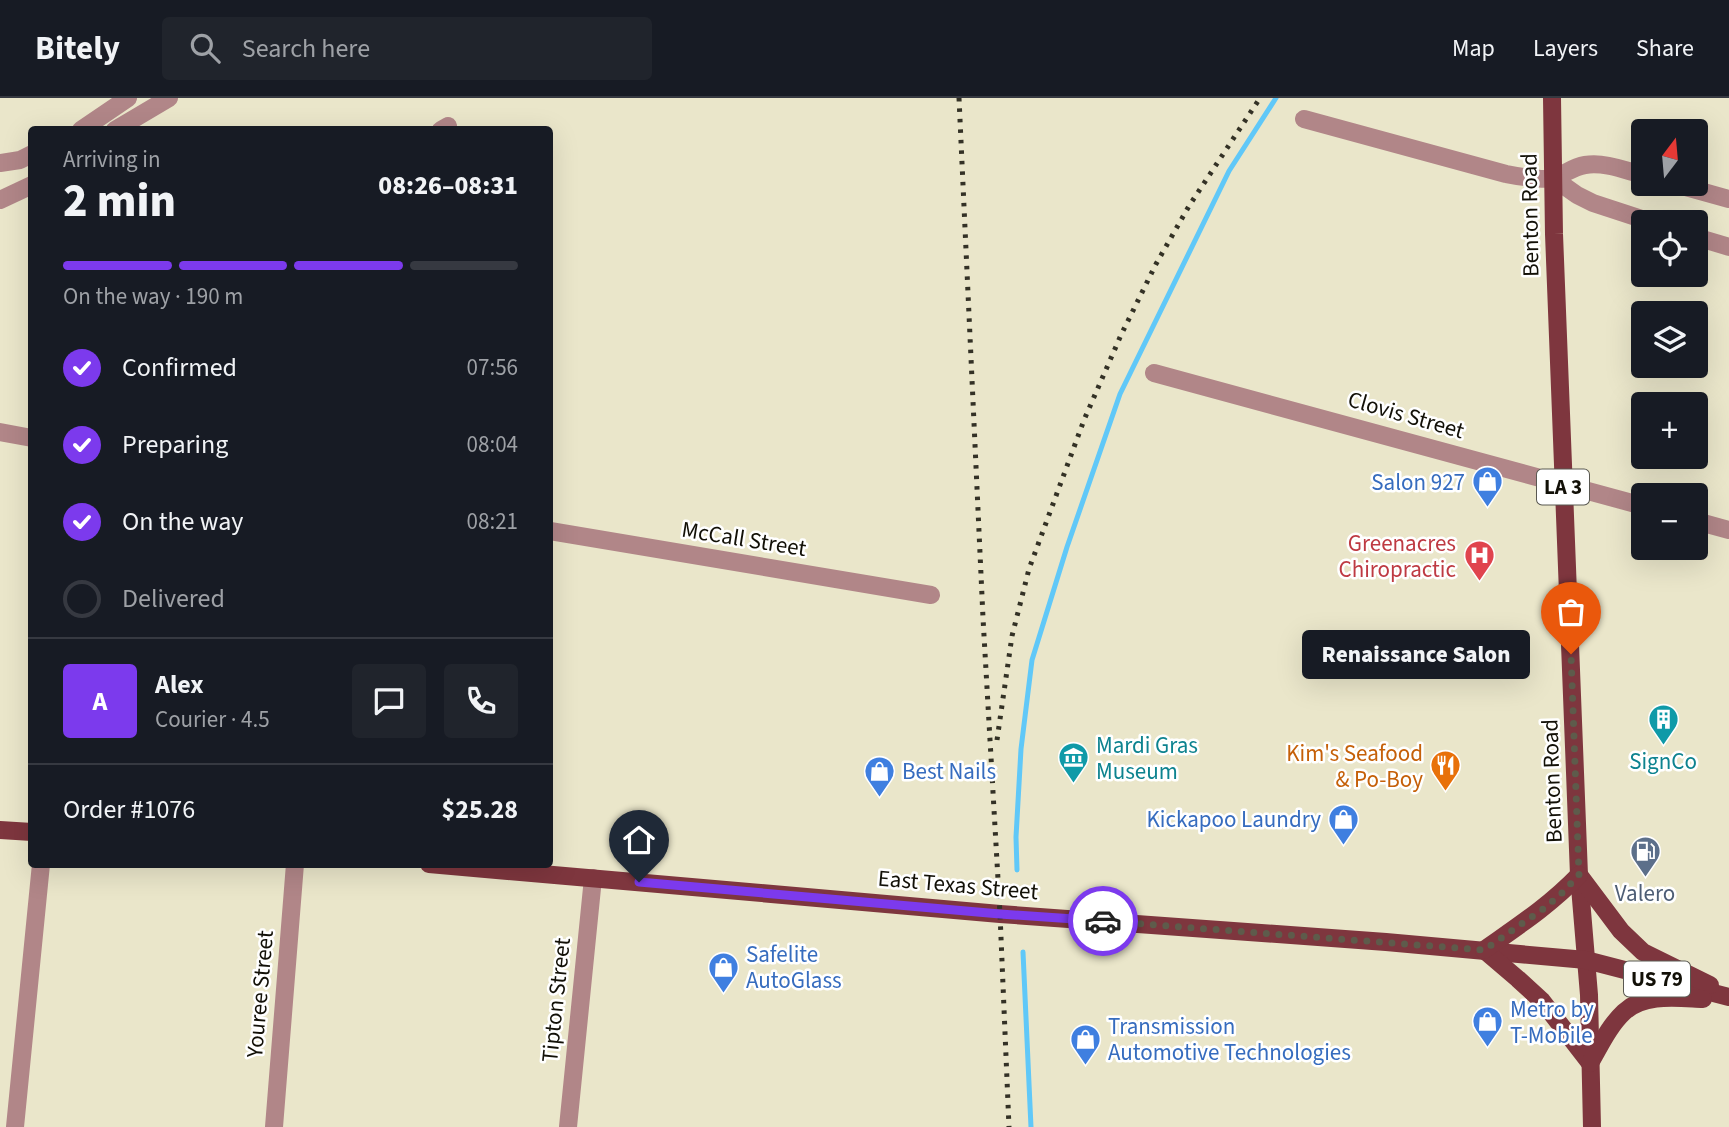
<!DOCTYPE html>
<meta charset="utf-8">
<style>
body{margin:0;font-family:"Source Sans 3",sans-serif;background:#20242c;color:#f1f3f6;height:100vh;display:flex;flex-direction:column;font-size:26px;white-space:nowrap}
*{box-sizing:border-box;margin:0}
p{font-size:23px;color:#9ea1a6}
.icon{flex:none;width:38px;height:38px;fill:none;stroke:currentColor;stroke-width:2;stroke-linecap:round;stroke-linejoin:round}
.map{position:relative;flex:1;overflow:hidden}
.drawer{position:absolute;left:28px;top:28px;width:525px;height:742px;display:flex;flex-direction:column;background:#171b24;border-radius:7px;box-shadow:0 7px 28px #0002}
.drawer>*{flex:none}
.needle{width:46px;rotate:16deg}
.fabs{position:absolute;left:1631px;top:21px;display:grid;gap:14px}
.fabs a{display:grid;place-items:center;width:77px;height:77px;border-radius:7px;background:#171b24;box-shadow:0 7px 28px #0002;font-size:35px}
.pin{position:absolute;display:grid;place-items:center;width:60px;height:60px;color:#fff;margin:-72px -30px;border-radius:50% 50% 50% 0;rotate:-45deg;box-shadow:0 0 7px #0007}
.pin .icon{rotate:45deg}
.courier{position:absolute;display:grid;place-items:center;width:70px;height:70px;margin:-35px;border:5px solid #7c3aed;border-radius:50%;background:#fff;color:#222;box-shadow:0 2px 9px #0007}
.bubble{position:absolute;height:49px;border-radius:7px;background:#171b24;box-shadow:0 7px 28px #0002;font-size:23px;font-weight:800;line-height:49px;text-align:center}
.head em{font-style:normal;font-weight:800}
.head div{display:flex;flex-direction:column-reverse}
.head{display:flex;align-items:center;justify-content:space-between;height:119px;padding:0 35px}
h1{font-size:46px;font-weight:800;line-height:52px}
.bar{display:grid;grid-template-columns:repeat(4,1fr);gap:10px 7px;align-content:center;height:84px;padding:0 35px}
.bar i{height:9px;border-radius:5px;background:#363941}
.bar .current{background:#7c3aed}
.bar p{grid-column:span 4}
.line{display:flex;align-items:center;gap:18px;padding:0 35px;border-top:2px solid #363941}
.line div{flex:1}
.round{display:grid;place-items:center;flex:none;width:74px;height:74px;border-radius:7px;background:#20242c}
ol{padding:0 35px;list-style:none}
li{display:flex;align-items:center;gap:21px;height:77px}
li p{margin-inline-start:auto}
li .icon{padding:7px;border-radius:50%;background:#7c3aed;color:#fff;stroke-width:4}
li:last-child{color:#9ea1a6}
li i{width:38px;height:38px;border:4px solid #363941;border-radius:50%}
header{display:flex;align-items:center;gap:42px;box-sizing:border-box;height:98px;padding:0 35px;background:#171b24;border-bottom:2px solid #363941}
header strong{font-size:33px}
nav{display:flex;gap:38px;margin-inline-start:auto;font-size:24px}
.search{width:490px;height:63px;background:#20242c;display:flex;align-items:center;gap:18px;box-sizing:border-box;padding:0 24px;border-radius:7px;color:#9ea1a6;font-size:26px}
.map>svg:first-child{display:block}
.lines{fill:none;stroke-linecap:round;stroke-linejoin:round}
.stream{stroke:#60c8f8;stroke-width:5}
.street{stroke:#b18688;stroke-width:18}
.primary{stroke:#7e363e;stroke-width:18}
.rail{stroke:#333125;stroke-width:5;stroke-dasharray:3.5 7;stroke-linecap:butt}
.done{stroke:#5e5b4b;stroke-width:7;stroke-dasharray:0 12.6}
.route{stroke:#7c3aed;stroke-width:9}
.labels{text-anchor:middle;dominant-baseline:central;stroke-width:5;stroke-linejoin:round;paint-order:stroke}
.shield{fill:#fff;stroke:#595851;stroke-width:2}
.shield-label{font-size:21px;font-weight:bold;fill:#121007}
.street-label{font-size:23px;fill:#121007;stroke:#fff}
.shop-label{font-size:23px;fill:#366cbe;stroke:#fff;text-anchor:start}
.health-label{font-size:23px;fill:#be3a42;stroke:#fff;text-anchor:end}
.culture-label{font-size:23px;fill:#0d838f;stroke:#fff;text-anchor:start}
.food-label{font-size:23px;fill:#c56008;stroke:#fff;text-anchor:end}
.service-label{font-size:23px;fill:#4e5e75;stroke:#fff}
</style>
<header>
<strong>Bitely</strong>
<div class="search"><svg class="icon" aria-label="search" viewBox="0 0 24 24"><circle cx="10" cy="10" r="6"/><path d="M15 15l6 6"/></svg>Search here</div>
<nav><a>Map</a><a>Layers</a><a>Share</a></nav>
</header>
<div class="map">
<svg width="1729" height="1029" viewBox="0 0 1729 1029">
<rect width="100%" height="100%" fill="#eae6ca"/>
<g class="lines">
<g class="stream">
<path d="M1017,772l-1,-33 5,-88 11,-89 35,-113 53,-153 109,-223 47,-73"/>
<path d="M1023,854l8,175"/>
</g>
<g class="street">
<path d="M1304,21l202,55c11,2 38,7 48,4 11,-4 19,-11 31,-13 20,-3 39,5 58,10"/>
<path d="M81,32l47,-32"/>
<path d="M115,32l54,-32"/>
<path d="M441,32l7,-4"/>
<path d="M0,65l20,-3 12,-6"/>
<path d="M1553,80l24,17 16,8 58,19"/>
<path d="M1675,86l54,15"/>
<path d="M0,102l32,-15"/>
<path d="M1696,139l33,10"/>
<path d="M1154,275l489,133"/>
<path d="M0,334l32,6"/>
<path d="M1696,423l33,9"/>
<path d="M550,433l381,64"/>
<path d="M15,1029l26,-263"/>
<path d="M274,1029l21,-263"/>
<path d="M568,1029l25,-249"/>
</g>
<g class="primary">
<path d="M1552,0l2,136 25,641 10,120 3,132"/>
<path d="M0,732l32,2"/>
<path d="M429,766l571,50 386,28 200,18 143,37"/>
<path d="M1579,777l42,56 22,21 67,33"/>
<path d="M1484,852l34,29 24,22 48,62"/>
<path d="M1484,852c34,-24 65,-44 95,-75"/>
<path d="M1590,965c10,-17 19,-37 34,-51 20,-19 54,-14 79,-13"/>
</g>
<g class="rail">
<path d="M959,0l24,520 17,296 9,213"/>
<path d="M997,642l15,-104 17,-67 55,-149 37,-85 35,-71 33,-58 71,-108"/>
</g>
</g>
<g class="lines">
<path class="done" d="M1103,823l381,29 59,-41 17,-14 19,-20 -8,-221"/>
<path class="route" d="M639,784l361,32 103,7"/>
</g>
<defs>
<symbol id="shop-pin" viewBox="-11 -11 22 30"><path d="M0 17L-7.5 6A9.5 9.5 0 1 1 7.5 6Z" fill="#3f7fe0" stroke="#fff"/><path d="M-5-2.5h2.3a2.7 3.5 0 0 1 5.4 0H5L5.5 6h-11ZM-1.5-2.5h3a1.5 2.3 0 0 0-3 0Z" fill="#fff"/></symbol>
<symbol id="hospital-pin" viewBox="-11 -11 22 30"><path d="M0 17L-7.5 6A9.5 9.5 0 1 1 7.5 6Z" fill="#e0444e" stroke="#fff"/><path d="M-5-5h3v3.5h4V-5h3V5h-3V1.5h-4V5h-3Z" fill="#fff"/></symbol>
<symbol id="building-pin" viewBox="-11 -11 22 30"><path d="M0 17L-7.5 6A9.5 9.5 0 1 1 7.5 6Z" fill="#0f9aa8" stroke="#fff"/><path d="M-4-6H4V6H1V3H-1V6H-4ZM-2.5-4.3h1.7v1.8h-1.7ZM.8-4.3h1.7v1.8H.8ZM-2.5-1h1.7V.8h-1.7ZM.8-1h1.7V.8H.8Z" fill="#fff"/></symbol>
<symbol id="museum-pin" viewBox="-11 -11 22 30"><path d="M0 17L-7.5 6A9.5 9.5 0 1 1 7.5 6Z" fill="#0f9aa8" stroke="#fff"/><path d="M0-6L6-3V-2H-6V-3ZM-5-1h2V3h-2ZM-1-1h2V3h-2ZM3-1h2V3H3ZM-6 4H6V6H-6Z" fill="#fff"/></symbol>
<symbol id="restaurant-pin" viewBox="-11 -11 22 30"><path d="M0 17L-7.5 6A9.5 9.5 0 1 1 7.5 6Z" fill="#e8710a" stroke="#fff"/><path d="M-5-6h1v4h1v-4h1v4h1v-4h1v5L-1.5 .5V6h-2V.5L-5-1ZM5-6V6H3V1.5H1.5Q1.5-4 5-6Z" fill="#fff"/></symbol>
<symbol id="fuel-pin" viewBox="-11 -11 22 30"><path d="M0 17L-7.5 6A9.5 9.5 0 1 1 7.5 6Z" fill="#5c6f8a" stroke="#fff"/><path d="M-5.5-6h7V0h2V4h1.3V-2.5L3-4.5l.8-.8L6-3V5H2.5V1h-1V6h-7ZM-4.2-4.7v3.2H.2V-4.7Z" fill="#fff"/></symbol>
</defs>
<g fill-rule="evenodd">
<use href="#shop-pin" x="1470" y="366" width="35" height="47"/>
<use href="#hospital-pin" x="1462" y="440" width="35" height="47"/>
<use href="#building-pin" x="1646" y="604" width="35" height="47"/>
<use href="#museum-pin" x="1056" y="642" width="35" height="47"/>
<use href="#restaurant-pin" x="1428" y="650" width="35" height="47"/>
<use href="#shop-pin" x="862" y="656" width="35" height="47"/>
<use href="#shop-pin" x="1326" y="704" width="35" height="47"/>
<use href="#fuel-pin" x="1628" y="736" width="35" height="47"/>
<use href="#shop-pin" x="706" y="852" width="35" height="47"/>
<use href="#shop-pin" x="1470" y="906" width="35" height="47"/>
<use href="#shop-pin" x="1068" y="924" width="35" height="47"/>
</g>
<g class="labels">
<g class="shield">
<rect x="1537" y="371.5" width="52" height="35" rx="5"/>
<rect x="1624" y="863.5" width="66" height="35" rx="5"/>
</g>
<g class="shield-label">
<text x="1563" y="389">LA 3</text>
<text x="1657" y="881">US 79</text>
</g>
<g class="street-label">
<text transform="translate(1530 117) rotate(-91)">Benton Road</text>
<text transform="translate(1406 317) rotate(16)">Clovis Street</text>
<text transform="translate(744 441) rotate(9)">McCall Street</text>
<text transform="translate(1552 683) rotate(-92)">Benton Road</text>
<text transform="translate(958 787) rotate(5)">East Texas Street</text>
<text transform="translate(260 896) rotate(-85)">Youree Street</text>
<text transform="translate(556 902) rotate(-84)">Tipton Street</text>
</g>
<g class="shop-label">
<text x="1465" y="384" text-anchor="end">Salon 927</text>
<text x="902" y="673">Best Nails</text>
<text x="1321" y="721" text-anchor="end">Kickapoo Laundry</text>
<text x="746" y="856">Safelite<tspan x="746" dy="26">AutoGlass</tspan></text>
<text x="1510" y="911">Metro by<tspan x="1510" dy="26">T-Mobile</tspan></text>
<text x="1108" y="928">Transmission<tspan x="1108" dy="26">Automotive Technologies</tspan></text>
</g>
<g class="health-label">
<text x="1456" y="445">Greenacres<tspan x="1456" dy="26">Chiropractic</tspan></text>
</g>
<g class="culture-label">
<text x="1096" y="647">Mardi Gras<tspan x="1096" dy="26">Museum</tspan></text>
<text x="1663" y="663" text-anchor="middle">SignCo</text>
</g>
<g class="food-label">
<text x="1423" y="655">Kim's Seafood<tspan x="1423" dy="26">&amp; Po-Boy</tspan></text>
</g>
<g class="service-label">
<text x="1645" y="795">Valero</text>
</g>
</g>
</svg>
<div class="fabs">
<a><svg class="needle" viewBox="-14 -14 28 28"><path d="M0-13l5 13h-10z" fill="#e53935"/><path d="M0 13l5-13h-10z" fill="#9ea1a6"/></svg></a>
<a><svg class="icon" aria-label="locate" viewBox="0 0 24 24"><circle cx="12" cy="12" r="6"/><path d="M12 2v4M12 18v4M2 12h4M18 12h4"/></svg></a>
<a><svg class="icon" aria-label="layers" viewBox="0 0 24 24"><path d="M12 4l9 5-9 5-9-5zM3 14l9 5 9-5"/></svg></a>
<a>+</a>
<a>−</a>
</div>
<div class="pin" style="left:1571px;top:556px;background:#ea580c"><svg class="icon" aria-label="bag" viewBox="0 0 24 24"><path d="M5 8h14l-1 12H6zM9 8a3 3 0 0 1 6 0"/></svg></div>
<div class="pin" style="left:639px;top:784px;background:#1f2937"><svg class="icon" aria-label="home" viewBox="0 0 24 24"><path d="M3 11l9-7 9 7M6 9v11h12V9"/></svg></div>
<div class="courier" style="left:1103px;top:823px"><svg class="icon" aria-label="car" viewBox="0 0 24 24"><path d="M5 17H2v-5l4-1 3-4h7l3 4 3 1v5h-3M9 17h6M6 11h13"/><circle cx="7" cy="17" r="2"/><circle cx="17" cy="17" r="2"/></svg></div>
<div class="bubble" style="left:1302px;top:532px;width:228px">Renaissance Salon</div>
<section class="drawer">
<div class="head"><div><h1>2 min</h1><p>Arriving in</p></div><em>08:26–08:31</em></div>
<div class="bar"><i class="current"></i><i class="current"></i><i class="current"></i><i></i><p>On the way · 190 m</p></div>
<ol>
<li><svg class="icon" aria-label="check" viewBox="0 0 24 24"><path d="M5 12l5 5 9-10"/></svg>Confirmed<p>07:56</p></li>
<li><svg class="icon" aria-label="check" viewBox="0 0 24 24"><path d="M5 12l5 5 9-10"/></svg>Preparing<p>08:04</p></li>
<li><svg class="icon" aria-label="check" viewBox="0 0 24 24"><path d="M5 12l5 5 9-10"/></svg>On the way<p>08:21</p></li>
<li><i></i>Delivered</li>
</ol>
<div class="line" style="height:126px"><b class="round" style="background:#7c3aed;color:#fff">A</b><div><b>Alex</b><p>Courier · 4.5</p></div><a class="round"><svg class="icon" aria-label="chat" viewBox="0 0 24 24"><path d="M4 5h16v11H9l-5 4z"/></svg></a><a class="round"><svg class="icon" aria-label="phone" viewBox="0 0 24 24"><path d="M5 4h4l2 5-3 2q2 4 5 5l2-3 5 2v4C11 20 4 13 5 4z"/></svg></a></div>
<div class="line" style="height:91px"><div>Order #1076</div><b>$25.28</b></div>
</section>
</div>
